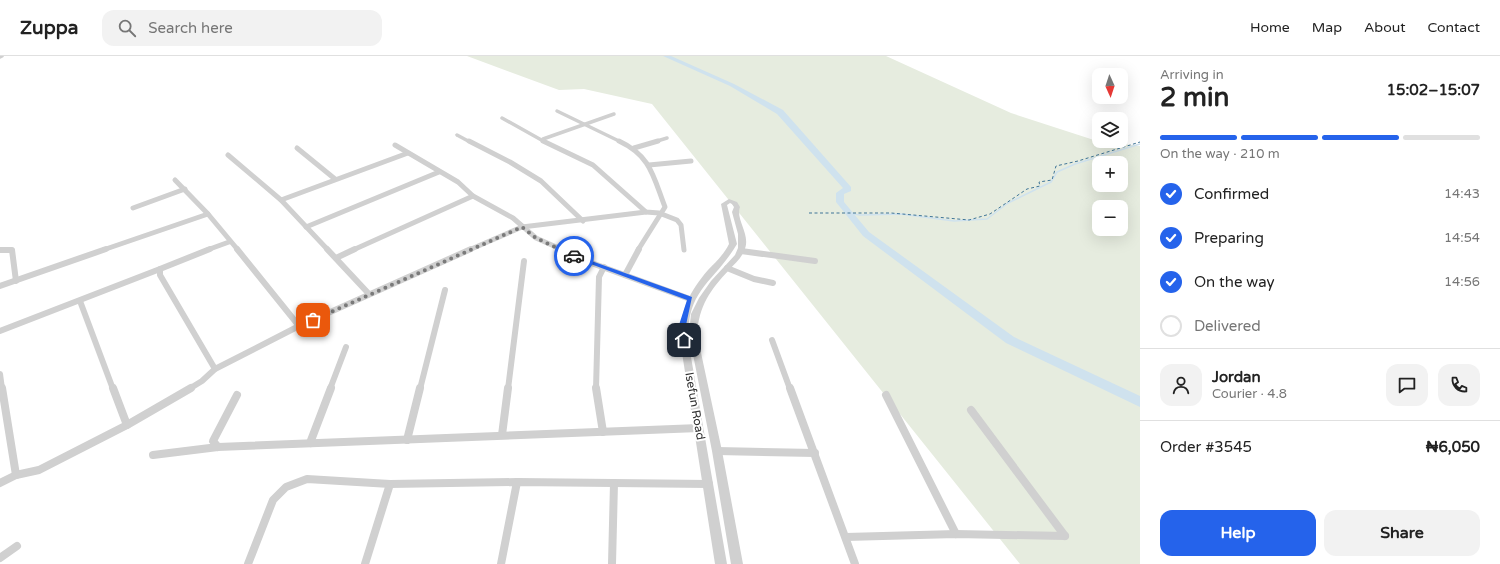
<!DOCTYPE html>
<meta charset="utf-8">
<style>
body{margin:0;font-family:"Varela Round",sans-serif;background:#f2f2f2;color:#222;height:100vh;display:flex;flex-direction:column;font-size:15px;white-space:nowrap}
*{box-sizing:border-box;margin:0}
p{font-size:13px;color:#767676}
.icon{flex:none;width:22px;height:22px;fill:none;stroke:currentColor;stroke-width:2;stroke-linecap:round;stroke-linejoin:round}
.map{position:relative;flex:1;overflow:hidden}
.drawer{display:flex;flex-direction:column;background:#fff;width:360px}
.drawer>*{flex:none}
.needle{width:26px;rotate:177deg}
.buttons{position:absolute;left:1092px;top:12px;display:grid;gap:8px}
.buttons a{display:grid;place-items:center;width:36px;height:36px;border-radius:8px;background:#fff;box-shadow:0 4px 16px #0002;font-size:20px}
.pin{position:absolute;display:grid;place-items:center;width:34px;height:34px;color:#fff;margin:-17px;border-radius:8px;box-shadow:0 2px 6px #0006}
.courier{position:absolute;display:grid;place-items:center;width:40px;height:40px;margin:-20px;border:3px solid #2563eb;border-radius:50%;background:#fff;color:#222;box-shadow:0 1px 5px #0007}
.headline em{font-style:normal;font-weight:700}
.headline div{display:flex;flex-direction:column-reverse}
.headline{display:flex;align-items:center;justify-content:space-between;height:68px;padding:0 20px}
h1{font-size:26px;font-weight:700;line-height:30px}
.bar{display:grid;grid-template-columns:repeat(4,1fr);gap:6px 4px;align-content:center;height:48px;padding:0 20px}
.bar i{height:5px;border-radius:3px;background:#e0e0e0}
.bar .on{background:#2563eb}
.bar p{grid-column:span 4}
.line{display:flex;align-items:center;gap:10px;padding:0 20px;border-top:1px solid #e0e0e0}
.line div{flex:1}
.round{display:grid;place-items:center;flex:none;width:42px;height:42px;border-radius:12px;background:#f2f2f2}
ol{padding:0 20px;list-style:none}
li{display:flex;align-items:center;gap:12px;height:44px}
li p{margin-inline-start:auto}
li .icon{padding:4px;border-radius:50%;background:#2563eb;color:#fff;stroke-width:4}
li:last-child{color:#767676}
li i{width:22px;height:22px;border:2px solid #e0e0e0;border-radius:50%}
.button{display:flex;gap:8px;margin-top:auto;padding:8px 20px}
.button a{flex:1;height:46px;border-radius:12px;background:#2563eb;color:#fff;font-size:16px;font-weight:700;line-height:46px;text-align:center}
.button a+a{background:#f2f2f2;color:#222}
header{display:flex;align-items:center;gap:24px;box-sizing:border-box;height:56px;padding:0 20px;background:#fff;border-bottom:1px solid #e0e0e0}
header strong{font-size:19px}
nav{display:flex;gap:22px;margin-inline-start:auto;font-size:14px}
.search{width:280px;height:36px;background:#f2f2f2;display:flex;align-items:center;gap:10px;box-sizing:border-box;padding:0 14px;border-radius:12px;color:#767676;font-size:15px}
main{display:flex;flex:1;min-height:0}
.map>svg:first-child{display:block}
.green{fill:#e6ecdf;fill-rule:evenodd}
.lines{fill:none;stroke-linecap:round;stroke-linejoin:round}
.stream{stroke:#cfe2ee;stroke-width:1.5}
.river{fill:#cfe2ee;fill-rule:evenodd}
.ferry{stroke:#3f7597;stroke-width:1;stroke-dasharray:3 2.5;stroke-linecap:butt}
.minor-far3{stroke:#d0d0d0;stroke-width:3.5}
.minor-far2{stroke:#d0d0d0;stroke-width:5}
.minor-far1{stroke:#d0d0d0;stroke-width:6}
.minor{stroke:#d0d0d0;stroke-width:8}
.tertiary{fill:#d0d0d0;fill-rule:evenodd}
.route{fill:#2563eb}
.done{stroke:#7a7a7a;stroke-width:4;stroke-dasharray:0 7.2}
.labels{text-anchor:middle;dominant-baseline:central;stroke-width:4;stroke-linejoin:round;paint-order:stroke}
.street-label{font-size:12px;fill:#333;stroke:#fff}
</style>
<header>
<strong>Zuppa</strong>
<div class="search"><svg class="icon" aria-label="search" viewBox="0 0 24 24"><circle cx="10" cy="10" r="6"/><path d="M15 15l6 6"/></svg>Search here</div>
<nav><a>Home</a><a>Map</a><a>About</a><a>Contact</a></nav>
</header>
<main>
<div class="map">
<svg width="1140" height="508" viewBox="0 0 1140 508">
<rect width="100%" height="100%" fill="#fff"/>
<path class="green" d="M467,0h419l125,57 86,28 43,5v418h-120l-368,-460 -68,-15 -25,1zM1099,107h22v22h-22zM1099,151h22v22h-22z"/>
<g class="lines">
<path class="stream" d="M848,157l12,2 41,-1 53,7 33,-2 21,-16 43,-21 6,-10 18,-8 65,-20"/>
<path class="river" d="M663,0h8l63,28 49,26 68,77v4l-7,3v8l25,30 145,105 126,59v11l-134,-64 -143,-107 -27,-34v-9l7,-5 -66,-74 -47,-28z"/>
<path class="ferry" d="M809,157h82l78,7 21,-6 37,-25 13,-3 -1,-4 13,-2 4,-14 22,-5 62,-19"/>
<g class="minor-far3">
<path d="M0,1l2,-1"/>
<path d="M557,55l64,31"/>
<path d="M502,62l43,24"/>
<path d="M457,79l13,7"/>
<path d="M543,83l71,-25"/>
<path d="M654,86l13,-4"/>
</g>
<g class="minor-far2">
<path d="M469,85l41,21 31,19 42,40"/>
<path d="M543,85l50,24 53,47 13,1 18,7 4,5 3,25"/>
<path d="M619,85c32,15 34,35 46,66l-27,43"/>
<path d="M395,89l63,37 15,14 40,22 23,20 27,12"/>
<path d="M297,92l38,31"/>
<path d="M634,92l24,-7"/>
<path d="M228,99l53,45 47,50"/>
<path d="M649,109l42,-4"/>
<path d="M175,124l33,34 30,36"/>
<path d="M281,144l127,-47"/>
<path d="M133,152l52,-19"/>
<path d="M306,171l133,-55"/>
<path d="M0,194h12"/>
<path d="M103,194l105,-36"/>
<path d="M207,194l22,-8"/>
<path d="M353,194l120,-54"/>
<path d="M469,194l53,-23 124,-15"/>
</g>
<g class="minor-far1">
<path d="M210,193l-50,20v6l55,94"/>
<path d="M237,193l62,77"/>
<path d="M327,193l42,45"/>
<path d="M561,193l25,12 104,38"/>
<path d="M0,194h12l4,31"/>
<path d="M741,195l74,10"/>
<path d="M336,202l19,-9"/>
<path d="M727,212l27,11 19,4"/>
<path d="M625,219l14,-26"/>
<path d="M0,230l106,-37"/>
<path d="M80,245l33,88"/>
<path d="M0,275l160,-62"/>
<path d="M772,284l18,49"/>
<path d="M0,318l2,15"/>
<path d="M189,333l13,-8 13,-12 84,-43 172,-77"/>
<path d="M330,333l16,-42"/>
<path d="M420,333l25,-99"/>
<path d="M508,333l16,-128"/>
<path d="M596,333l3,-112 5,-10"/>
</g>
<g class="minor">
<path d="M2,332l14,87"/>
<path d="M113,332l14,37"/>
<path d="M596,332l7,44"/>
<path d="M790,332l65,176"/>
<path d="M886,339l70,139"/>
<path d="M971,354l94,126"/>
<path d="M502,379l6,-47"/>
<path d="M407,384l13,-52"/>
<path d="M310,387l21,-55"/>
<path d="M218,391l-5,-6 24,-46"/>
<path d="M717,395l98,2"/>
<path d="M153,399l65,-8 481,-19"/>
<path d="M0,427l16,-8 23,-5 88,-45 64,-37"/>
<path d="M846,481l110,-3 109,2"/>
<path d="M0,502l17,-12"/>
<path d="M248,508l25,-64 13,-13 21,-8 83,5 127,-2 192,2"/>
<path d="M365,508l25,-80"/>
<path d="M501,508l16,-82"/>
<path d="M612,508l2,-81"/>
</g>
<path class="tertiary" d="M729,143l8,3 3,5c-5,13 12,28 4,44 -3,8 -10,13 -15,19 -19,20 -30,36 -32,64l25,117 21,113h-12l-19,-113 -23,-117 2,-20 8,-16 12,-17 24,-26 3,-7v-14l-6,-22 2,-5 -2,-3 -2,-1 -3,2 10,39c-23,39 -50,44 -49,96l39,224h-12l-35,-224c0,-29 9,-48 28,-70 8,-8 16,-16 21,-26l-8,-40z"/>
</g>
<path class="route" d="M572,198l120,43 -6,28v17l-6,-2 -1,-15 8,-25 -115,-43z"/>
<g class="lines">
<path class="done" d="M313,264l209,-93 14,11 38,18"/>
</g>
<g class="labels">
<g class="street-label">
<text transform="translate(695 350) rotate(80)">Isefun Road</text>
</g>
</g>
</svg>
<div class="buttons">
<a><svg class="needle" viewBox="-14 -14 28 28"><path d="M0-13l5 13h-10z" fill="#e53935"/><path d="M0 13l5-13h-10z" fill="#767676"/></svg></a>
<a><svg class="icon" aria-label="layers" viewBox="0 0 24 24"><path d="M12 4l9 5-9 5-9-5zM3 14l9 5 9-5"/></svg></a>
<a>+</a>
<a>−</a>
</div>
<div class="pin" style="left:313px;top:264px;background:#ea580c"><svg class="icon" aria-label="bag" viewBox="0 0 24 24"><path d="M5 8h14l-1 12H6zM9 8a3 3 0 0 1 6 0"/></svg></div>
<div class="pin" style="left:684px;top:284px;background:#1f2937"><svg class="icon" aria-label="home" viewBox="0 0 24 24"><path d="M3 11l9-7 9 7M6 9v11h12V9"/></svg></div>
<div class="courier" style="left:574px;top:200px"><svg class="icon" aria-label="car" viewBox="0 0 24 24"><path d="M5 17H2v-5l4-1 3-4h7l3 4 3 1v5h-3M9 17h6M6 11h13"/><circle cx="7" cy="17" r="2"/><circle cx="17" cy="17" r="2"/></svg></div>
</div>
<section class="drawer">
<div class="headline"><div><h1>2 min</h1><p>Arriving in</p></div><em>15:02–15:07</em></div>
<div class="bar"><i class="on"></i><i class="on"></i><i class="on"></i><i></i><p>On the way · 210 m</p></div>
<ol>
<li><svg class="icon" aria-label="check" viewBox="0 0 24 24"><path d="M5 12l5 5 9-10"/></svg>Confirmed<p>14:43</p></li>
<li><svg class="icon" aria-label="check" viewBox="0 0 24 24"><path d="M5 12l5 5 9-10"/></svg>Preparing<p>14:54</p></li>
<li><svg class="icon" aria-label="check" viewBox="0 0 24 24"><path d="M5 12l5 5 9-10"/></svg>On the way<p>14:56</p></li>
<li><i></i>Delivered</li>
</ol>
<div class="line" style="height:72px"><a class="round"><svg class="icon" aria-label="person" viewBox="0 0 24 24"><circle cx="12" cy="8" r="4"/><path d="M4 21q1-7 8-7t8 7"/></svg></a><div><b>Jordan</b><p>Courier · 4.8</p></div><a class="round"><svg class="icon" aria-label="chat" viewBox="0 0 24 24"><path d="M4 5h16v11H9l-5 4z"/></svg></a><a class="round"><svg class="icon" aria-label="phone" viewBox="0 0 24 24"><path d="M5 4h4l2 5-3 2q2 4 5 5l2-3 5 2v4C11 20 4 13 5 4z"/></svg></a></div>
<div class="line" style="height:52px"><div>Order #3545</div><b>₦6,050</b></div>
<div class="button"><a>Help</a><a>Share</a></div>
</section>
</main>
